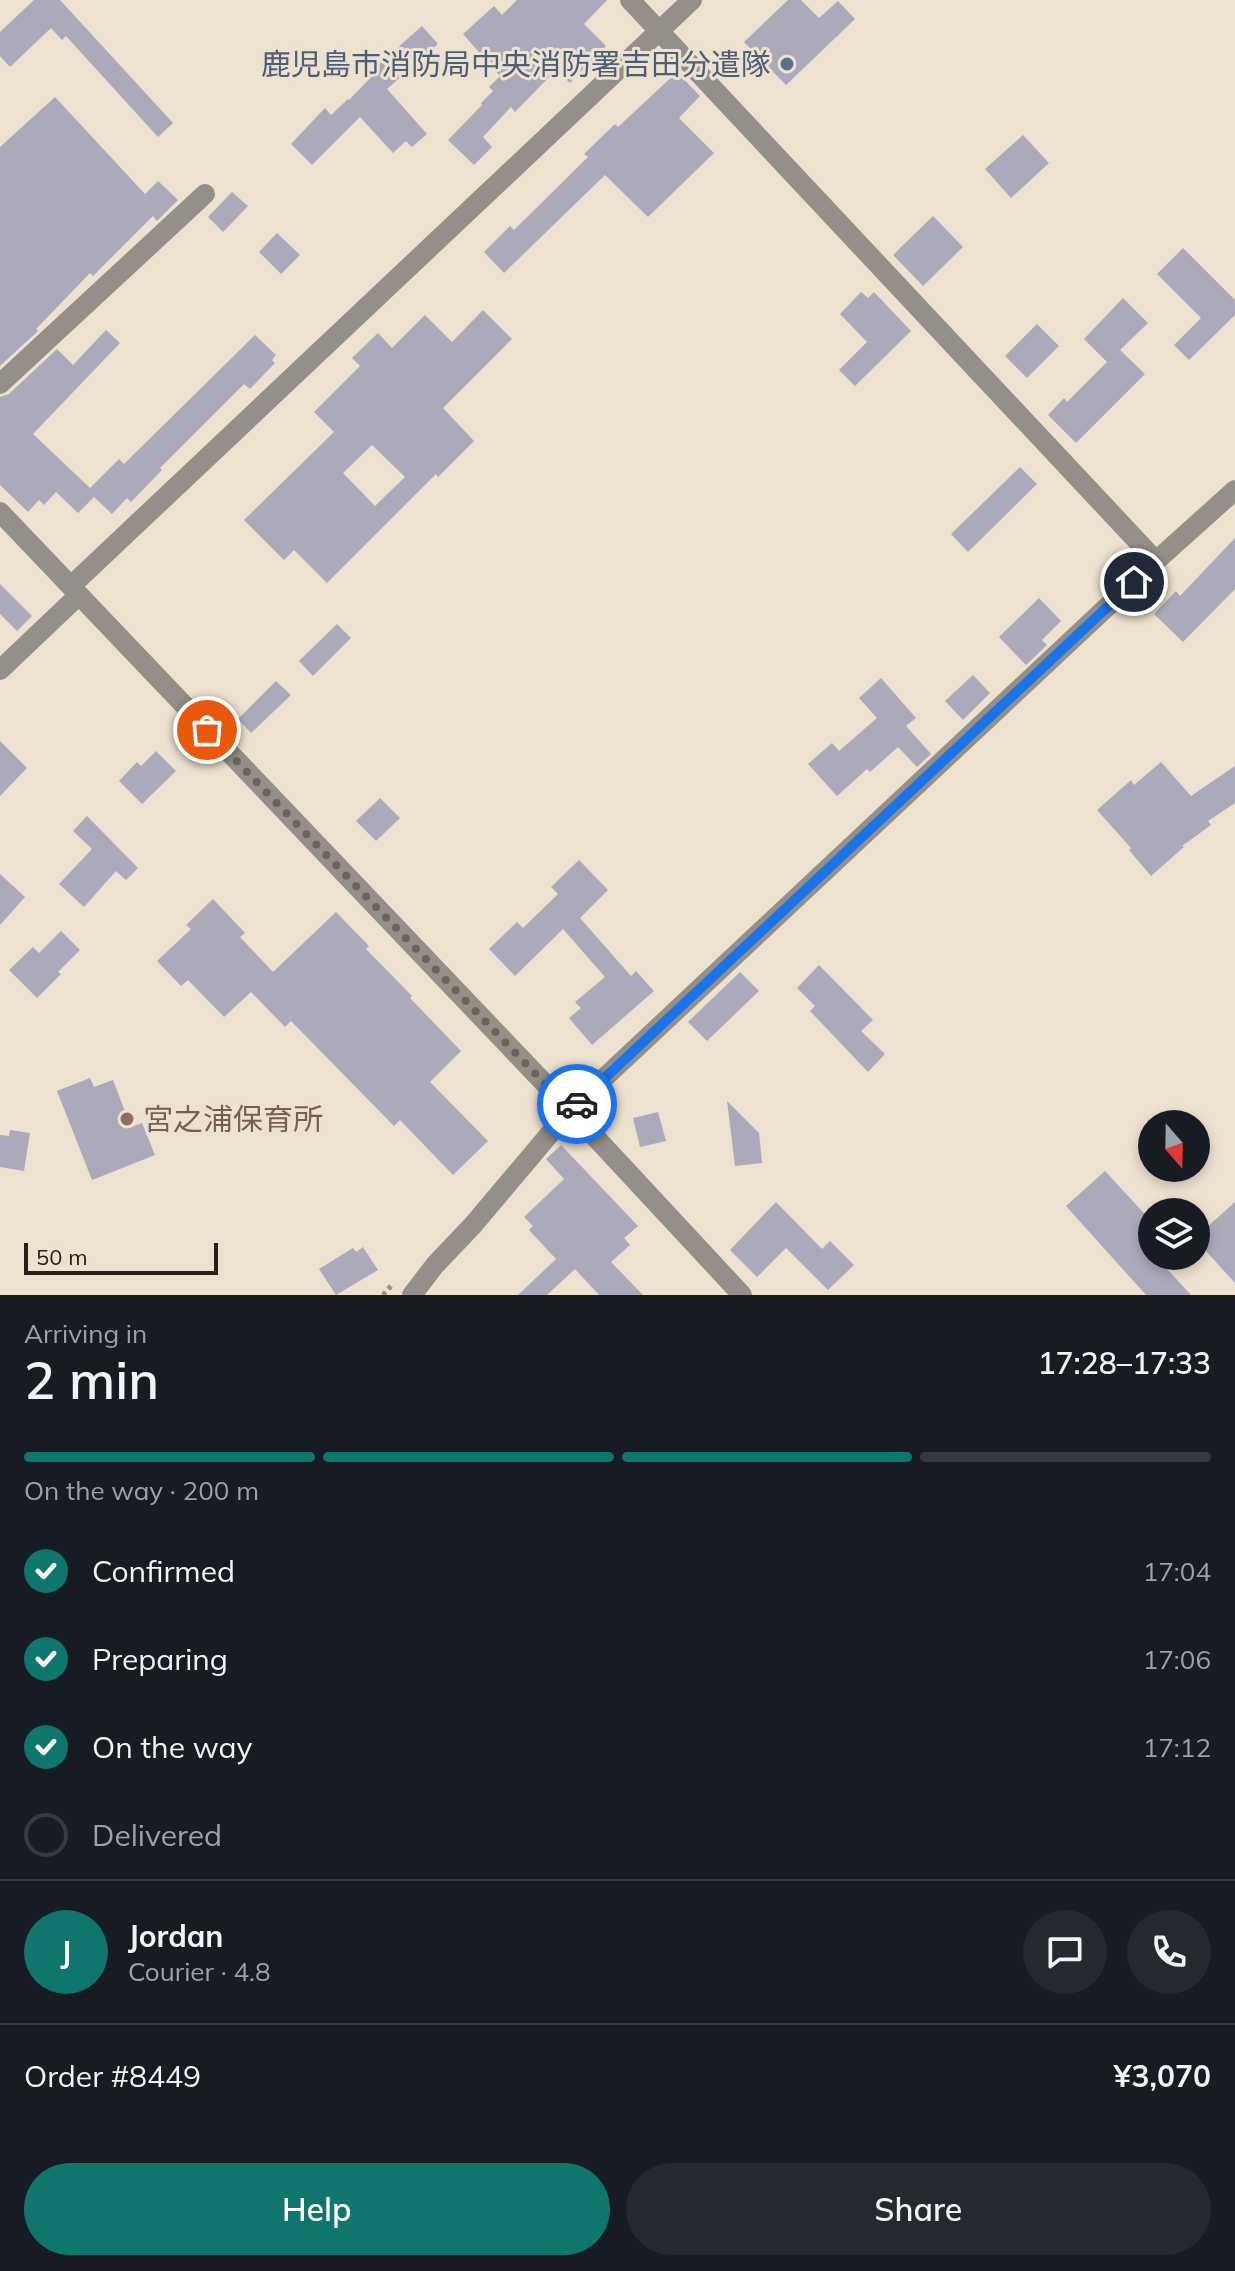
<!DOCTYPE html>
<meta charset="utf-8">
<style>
body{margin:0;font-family:Mulish,"Noto Sans JP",sans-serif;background:#242831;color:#f1f3f6;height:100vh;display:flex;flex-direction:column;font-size:30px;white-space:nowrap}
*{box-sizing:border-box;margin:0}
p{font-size:26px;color:#9ea1a6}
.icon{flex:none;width:44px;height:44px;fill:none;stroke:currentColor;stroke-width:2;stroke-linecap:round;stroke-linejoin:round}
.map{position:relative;height:1295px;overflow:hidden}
.side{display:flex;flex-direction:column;background:#171b24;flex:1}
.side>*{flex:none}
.needle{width:52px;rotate:160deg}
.buttons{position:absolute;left:1138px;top:1110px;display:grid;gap:16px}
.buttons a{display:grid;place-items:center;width:72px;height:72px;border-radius:50%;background:#171b24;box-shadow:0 4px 12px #0003;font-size:40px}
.scale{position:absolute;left:24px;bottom:20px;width:194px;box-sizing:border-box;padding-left:8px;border:4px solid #26211b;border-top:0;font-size:22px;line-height:28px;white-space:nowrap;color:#26211b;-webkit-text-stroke:6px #ede1d0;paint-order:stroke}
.pin{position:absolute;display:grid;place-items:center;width:68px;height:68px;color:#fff;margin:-34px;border:4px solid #fff;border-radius:50%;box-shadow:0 2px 8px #0007}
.courier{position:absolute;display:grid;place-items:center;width:80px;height:80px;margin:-40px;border:6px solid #1a73e8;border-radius:50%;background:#fff;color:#222;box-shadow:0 2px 10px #0007}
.head em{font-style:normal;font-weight:600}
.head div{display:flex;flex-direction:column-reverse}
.head{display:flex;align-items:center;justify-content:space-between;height:136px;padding:0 24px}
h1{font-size:52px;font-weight:600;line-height:60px}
.bar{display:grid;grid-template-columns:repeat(4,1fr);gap:12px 8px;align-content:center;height:96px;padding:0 24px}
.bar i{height:10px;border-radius:6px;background:#363941}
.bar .selected{background:#0f766e}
.bar p{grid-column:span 4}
.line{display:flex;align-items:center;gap:20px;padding:0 24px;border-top:2px solid #363941}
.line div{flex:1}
.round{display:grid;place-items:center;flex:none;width:84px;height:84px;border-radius:42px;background:#242831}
ol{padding:0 24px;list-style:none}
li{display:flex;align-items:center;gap:24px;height:88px}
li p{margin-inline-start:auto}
li .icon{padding:8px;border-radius:50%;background:#0f766e;color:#fff;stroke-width:4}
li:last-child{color:#9ea1a6}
li i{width:44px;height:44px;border:4px solid #363941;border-radius:50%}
.primary-button{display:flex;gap:16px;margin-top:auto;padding:16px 24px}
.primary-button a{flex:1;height:92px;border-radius:48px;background:#0f766e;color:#fff;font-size:32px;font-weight:600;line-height:92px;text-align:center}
.primary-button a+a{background:#242831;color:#f1f3f6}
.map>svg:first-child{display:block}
.building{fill:#aca9bb;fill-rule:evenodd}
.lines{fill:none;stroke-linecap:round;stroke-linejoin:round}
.path{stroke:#999083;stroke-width:5;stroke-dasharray:4 4;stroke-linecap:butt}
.minor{stroke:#948f88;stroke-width:20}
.done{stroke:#6c645a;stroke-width:8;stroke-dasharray:0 14.4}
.route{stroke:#1a73e8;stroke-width:10}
.service-dot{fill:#5c6f8a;stroke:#ede1d0;stroke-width:3}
.education-dot{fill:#8d6e63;stroke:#ede1d0;stroke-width:3}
.labels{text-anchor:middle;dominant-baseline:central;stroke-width:6;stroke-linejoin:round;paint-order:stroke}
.service-label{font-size:30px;fill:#4e5e75;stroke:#ede1d0;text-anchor:end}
.education-label{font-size:30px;fill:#785e54;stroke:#ede1d0;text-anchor:start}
</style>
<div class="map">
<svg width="1235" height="1295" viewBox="0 0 1235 1295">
<rect width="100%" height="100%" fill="#ede1d0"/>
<g class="building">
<path d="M34,0h26l113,123 -15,14 -92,-101 -4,4 -11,-12 -41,39 -10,-11v-24z"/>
<path d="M517,0h90l-23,24 22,22 -36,37 -14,-13 -41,42 -4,-5 -28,30 9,10 -18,18 -26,-25 34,-35 -1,-2 12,-12 -4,-4 11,-11 -37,-42 31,-28 8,9z"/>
<path d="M788,0h13l18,18 19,-17 17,18 -69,66 -42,-43z"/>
<path d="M422,26l16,18 -51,45 40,45 -15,13 -6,-6 -13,12 -33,-36 -48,48 -21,-21 34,-36 6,7 17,-16 1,1 31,-32 -2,-3z"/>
<path d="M677,72l23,24 -21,22 35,35 -66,64 -43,-42 -101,98 -20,-21 26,-26 4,4 74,-73 -4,-3 31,-30 3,3z"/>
<path d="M55,97l90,97 13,-13 20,19 -21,21 -4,-5 -60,60 -3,-3 -54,56 2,2 -38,35v-219z"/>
<path d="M1023,135l26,28 -38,35 -26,-29z"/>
<path d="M232,192l16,14 -25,26 -15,-15z"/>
<path d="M933,216l30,31 -40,39 -30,-31z"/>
<path d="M277,233l23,22 -19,19 -22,-22z"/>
<path d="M1183,248l52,52v15l-46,45 -15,-15 27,-27 -44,-44z"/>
<path d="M861,292l7,6 6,-6 37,39 -56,55 -16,-16 28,-28 -27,-28z"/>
<path d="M1123,298l25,25 -28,27 25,24 -69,69 -28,-28 16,-17 3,4 40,-40 -23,-23z"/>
<path d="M483,310l29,29 -69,69 31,33 -36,36 -2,-3 -109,109 -33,-33 -10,10 -40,-40 90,-88 -20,-20 46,-46 -8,-8 26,-25 14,15 33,-33 27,27zM372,445l33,32 -30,29 -32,-33z"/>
<path d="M1037,324l22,22 -32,32 -22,-22z"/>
<path d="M106,330l14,13 -87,91 57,54 29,-29 5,5 131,-129 21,20 -4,5 3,3 -25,26 -6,-5 -84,84 2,2 -31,32 -4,-4 -15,16 -18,-17 -16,16 -22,-21 -12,13 -5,-5 -11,12 -28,-27v-88l9,-3 48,-45 16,16z"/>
<path d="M1020,467l17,17 -69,68 -17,-18z"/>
<path d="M1235,538v51l-52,53 -29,-28 22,-23 4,5z"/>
<path d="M0,584l32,32 -15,15 -17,-17z"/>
<path d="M1039,598l22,23 -19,19 5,5 -21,20 -27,-28z"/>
<path d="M337,624l14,14 -38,38 -14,-15z"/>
<path d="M973,675l17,18 -27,27 -18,-19z"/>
<path d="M881,678l35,40 -10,8 25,28 -14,13 -19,-20 -28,25 -3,-3 -30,27 -29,-32 24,-21 7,8 38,-33 -18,-20z"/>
<path d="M276,681l15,14 -40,38 -13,-14z"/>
<path d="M0,741l27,27 -27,28z"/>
<path d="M156,751l20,20 -34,33 -23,-23 18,-19 4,4z"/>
<path d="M1161,762l30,34 44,-30v37l-27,18 3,4 -29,21 2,1 -33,29 -22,-26 2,-2 -34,-38 34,-30 3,5z"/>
<path d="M380,798l20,20 -24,23 -20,-20z"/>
<path d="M87,816l51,52 -12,12 -10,-9 -32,36 -25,-23 33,-35 -19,-18z"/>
<path d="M579,860l29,30 -28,28 51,58 5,-5 18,20 -62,54 -23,-27 12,-10 -6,-6 30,-25 -42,-48 -48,47 -26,-27 28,-27 6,6 35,-34 -7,-7z"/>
<path d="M0,874l25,23 -25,28z"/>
<path d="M213,899l32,34 -5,4 33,35 63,-60 33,34 -3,3 46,47 -2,2 51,53 -31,31 58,59 -35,34 -53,-55 -6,6 -103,-105 -6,6 -34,-35 -27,25 -36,-37 -7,6 -24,-25 34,-32 -5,-4z"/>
<path d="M61,931l19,19 -22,22 3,2 -24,24 -28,-28 24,-23 6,6z"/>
<path d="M819,965l54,55 -12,11 24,23 -17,18 -58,-61 5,-5 -18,-18z"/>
<path d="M740,972l19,19 -52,50 -19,-19z"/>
<path d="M90,1078l4,9 19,-7 18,47 11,-4 13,32 -63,25 -35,-89z"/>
<path d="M727,1101l32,32 3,30 -27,3z"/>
<path d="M658,1112l8,29 -26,6 -7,-29z"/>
<path d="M10,1130l20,3 -6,38 -24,-4v-32l9,1z"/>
<path d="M561,1145l77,81 -14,12 6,7 -19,17 32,33h-44l-24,-26 -28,26h-29l38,-36 -27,-29 4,-4 -9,-9 40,-38 -18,-20z"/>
<path d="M1105,1171l47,51v34h3l36,39h-45l-80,-89z"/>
<path d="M776,1202l46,47 8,-8 24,24 -26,25 -42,-42 -29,29 -27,-27z"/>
<path d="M1235,1202v81l-39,-43v-3z"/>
<path d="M363,1247l15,23 -42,25 -17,-26 34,-21 3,4z"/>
</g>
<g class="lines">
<path class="path" d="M383,1295l8,-9"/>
<g class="minor">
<path d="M630,0l526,561"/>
<path d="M0,384l205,-190"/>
<path d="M0,512l570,598 172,185"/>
<path d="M71,586l621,-586"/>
<path d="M0,670l79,-75"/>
<path d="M412,1295l23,-30 38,-40 97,-115 586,-549 79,-71"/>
</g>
</g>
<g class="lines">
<path class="done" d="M207,730l363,380 7,-6"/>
<path class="route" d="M577,1104l557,-522"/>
</g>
<circle class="service-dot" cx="787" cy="64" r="8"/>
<circle class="education-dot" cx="127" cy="1119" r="8"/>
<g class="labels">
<g class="service-label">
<text x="771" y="64">鹿児島市消防局中央消防署吉田分遣隊</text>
</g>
<g class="education-label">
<text x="143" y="1119">宮之浦保育所</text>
</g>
</g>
</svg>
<div class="buttons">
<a><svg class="needle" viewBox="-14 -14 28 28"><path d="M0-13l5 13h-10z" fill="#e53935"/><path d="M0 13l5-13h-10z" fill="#9ea1a6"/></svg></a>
<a><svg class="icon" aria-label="layers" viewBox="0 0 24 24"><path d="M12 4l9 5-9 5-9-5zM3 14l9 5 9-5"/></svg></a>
</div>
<div class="scale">50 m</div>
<div class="pin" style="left:207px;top:730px;background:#ea580c"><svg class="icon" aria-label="bag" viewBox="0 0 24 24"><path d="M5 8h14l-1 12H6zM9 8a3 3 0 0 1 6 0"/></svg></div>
<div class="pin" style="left:1134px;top:582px;background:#1f2937"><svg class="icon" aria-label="home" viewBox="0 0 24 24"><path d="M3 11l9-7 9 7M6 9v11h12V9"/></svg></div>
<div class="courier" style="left:577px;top:1104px"><svg class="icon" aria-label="car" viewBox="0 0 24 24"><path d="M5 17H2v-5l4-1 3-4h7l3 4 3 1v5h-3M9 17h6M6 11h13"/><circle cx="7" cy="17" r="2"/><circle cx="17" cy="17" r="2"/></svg></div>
</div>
<section class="side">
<div class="head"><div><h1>2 min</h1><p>Arriving in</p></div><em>17:28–17:33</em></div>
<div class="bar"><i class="selected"></i><i class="selected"></i><i class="selected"></i><i></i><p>On the way · 200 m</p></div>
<ol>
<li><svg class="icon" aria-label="check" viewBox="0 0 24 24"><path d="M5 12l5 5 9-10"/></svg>Confirmed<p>17:04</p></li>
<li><svg class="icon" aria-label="check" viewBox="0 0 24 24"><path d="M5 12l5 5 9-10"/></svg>Preparing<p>17:06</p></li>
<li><svg class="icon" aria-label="check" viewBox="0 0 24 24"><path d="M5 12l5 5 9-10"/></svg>On the way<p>17:12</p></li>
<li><i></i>Delivered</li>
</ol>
<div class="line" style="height:144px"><b class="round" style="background:#0f766e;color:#fff">J</b><div><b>Jordan</b><p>Courier · 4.8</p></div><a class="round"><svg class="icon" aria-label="chat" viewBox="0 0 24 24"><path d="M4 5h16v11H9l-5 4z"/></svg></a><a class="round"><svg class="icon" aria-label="phone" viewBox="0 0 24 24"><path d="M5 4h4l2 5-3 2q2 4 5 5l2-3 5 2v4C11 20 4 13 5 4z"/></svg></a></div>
<div class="line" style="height:104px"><div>Order #8449</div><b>¥3,070</b></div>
<div class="primary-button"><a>Help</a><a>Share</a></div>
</section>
